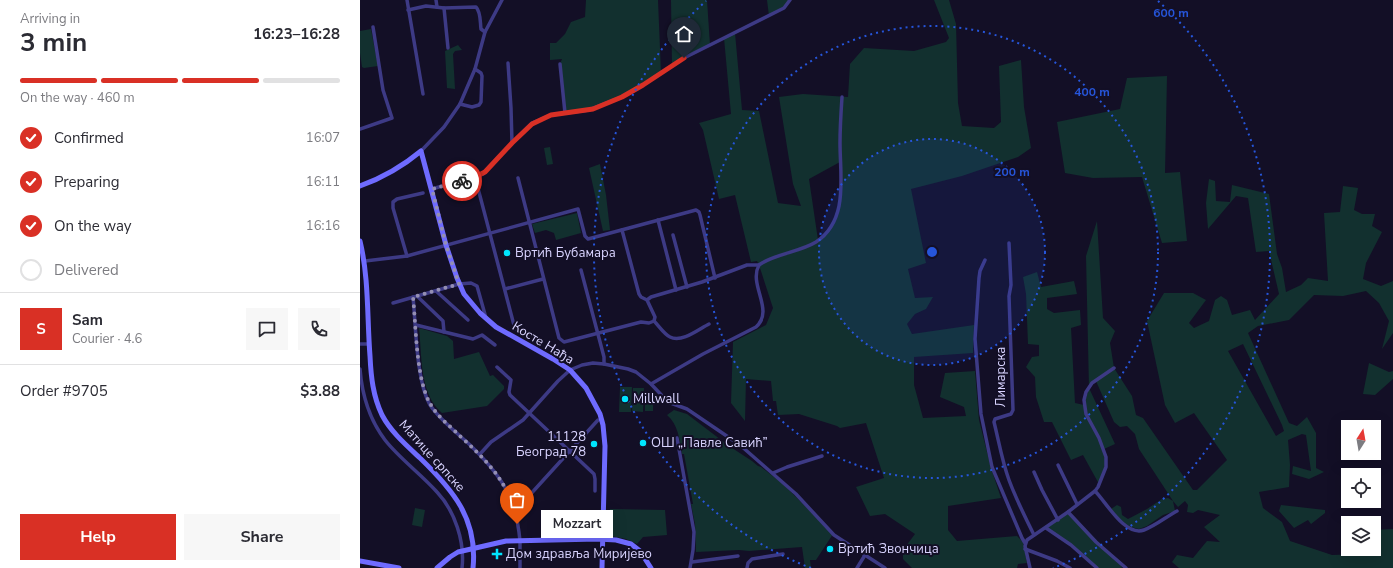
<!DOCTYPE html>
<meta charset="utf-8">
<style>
body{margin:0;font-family:"Nunito Sans",sans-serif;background:#f7f7f7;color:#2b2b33;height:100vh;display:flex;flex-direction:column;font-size:15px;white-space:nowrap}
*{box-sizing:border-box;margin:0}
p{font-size:13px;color:#7c7c81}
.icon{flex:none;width:22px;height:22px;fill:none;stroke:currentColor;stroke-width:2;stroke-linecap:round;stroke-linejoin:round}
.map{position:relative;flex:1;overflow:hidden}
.side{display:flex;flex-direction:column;background:#fff;width:360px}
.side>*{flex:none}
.needle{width:26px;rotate:11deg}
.fabs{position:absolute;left:981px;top:420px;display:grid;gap:8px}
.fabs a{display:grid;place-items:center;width:40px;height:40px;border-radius:0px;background:#fff;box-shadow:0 4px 16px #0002;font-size:20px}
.pin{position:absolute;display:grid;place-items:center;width:34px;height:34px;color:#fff;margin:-41px -17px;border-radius:50% 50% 50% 0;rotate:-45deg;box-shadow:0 0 4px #0007}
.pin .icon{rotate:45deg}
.courier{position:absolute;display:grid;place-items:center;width:40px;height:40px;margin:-20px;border:3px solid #d93025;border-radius:50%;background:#fff;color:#222;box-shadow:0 1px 5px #0007}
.bubble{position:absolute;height:28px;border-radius:0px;background:#fff;box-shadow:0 4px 16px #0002;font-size:13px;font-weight:700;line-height:28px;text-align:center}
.overview em{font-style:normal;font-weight:700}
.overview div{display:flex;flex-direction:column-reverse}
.overview{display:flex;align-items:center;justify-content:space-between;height:68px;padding:0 20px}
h1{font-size:26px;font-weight:700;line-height:30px}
.bar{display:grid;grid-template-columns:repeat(4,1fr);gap:6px 4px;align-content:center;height:48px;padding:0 20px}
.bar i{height:5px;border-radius:3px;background:#e1e1e2}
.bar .active{background:#d93025}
.bar p{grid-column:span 4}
.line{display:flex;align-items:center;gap:10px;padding:0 20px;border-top:1px solid #e1e1e2}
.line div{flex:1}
.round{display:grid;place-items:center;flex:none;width:42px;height:42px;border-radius:0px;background:#f7f7f7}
ol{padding:0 20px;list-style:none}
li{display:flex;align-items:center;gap:12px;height:44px}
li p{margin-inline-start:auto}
li .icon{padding:4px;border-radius:50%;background:#d93025;color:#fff;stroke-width:4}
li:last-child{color:#7c7c81}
li i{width:22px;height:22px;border:2px solid #e1e1e2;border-radius:50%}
.cta{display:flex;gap:8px;margin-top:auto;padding:8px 20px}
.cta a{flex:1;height:46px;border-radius:0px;background:#d93025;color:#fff;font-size:16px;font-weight:700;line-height:46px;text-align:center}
.cta a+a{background:#f7f7f7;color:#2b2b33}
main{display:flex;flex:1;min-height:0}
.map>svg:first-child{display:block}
.green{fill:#12302f;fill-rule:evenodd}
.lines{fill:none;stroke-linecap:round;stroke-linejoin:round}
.street{stroke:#3d3a85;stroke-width:3.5}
.secondary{stroke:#6f6bff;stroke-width:5}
.done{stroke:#948fb3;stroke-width:4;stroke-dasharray:0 7.2}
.route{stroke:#d93025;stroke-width:5}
.ring{fill:none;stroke:#2655da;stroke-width:2;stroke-dasharray:2 4}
.poi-dot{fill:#00e5ff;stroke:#130f26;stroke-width:1.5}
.labels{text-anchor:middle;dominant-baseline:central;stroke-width:4;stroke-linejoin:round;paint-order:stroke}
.poi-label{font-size:13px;fill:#d9d4ff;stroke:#130f26;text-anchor:start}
.street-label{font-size:13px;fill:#d9d4ff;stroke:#130f26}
.centre{fill:#2655da;stroke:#130f26;stroke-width:2}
.ring-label{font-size:12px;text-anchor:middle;font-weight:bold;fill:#2655da;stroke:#130f26;stroke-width:4;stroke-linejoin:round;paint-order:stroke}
</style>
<main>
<section class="side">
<div class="overview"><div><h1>3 min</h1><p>Arriving in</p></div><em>16:23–16:28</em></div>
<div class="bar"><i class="active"></i><i class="active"></i><i class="active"></i><i></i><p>On the way · 460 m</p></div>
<ol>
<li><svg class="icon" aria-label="check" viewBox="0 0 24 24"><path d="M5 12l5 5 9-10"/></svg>Confirmed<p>16:07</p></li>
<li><svg class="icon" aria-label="check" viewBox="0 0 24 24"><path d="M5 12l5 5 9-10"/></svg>Preparing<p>16:11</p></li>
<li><svg class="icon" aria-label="check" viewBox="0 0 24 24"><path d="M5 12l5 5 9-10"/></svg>On the way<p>16:16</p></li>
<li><i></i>Delivered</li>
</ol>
<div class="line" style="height:72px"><b class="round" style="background:#d93025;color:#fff">S</b><div><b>Sam</b><p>Courier · 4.6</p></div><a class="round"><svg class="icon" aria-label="chat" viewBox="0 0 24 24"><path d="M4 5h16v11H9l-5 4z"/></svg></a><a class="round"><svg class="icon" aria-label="phone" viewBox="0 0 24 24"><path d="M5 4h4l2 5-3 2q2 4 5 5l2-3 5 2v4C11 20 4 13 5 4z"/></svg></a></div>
<div class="line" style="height:52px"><div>Order #9705</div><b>$3.88</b></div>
<div class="cta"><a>Help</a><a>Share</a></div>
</section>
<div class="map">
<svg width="1033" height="568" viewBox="0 0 1033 568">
<rect width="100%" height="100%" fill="#130f26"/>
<g class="green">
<path d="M226,0h72l3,73 -22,14 -46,22 -28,4 -5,-49 2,-5 -12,1v-17h6l9,-9 6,-12 14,-5z"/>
<path d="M311,0h36l3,45 -38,20z"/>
<path d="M407,0h23l-3,5 -18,11z"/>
<path d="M574,0h15l7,24 2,79 4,23 32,2 7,-6 -2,-56 22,-6 3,47 7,41 -13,9 -56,19 -51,13 15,74 -18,6 7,29 18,-1 -7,12 -11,5 -8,10 5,10 62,-9 -1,28 -59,4v28l9,33 43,-2 -2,-9 -24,-10 5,-24 30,-2 4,49 12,48 10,30 -53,8v24l9,11 60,-5 6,6 4,21 -9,1 -1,4h-105l-9,-9v-9l12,-16 -30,-20 -15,2 -14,-29 28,-9 -18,-55 -26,5 -3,-2 -38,-12 -21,1 -2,-14h-3l-2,-20 -25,-2 -1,42 -14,-18 2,-61 33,-17 7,-17 -14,-43 -2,-4 -6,1 -16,-67 -16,4 -16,-69 -4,-7 32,-9 -7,-76 11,-5 7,77 17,1 19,92 23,3 -8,-22 -14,-87 24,-3 45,3 2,-33 14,-16 50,3 32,-9 3,-4zM480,162v43l-9,23 -13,12 -9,-61z"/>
<path d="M11,29l7,37 -14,2 -2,-1 -2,-14v-22z"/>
<path d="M98,45l4,5 -7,1 -2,3 2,35 -8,-1 -2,-37z"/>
<path d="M807,76l-2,97 15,-1 7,69 -25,2 -20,-66 -49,1 -28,-5 -8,-51 63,-13 7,-31z"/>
<path d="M190,147l3,17 -6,1 -3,-17z"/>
<path d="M240,164l6,31 4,35 -7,1 -14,-63z"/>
<path d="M849,179l6,2 1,20 14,1 2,-17 37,9 8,60 5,14 4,24 15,-7 7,-7 20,3 -4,-68 16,-1 3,-26 15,2 -4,22 8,4h13l-3,12 10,6 -16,31 -3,16 18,7 12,-5v52l-11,16 7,-28 -10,-18 -13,-12 -23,5 -29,-1 -25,25 -31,6 -10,7 41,90 8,3 10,-9 9,16v35l8,4 -15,7 -17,-5 1,-8 18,5 -5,-36 -4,-1 -14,6 2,25 -1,22 -30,5 4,16 19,14 8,19 42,14 31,-1v-5h11v-19l19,-1v39h-214l-7,-6 5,-7 16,3 14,-17 13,1 -16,-15 16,-12 -22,-5 -5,3 -6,-1 1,-7 -3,-4 -7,6 -5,-6 2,10 -12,4 -16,11 -8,3 -8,-2 -8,-4 -12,-14 6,-4 4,2 1,8 6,4 19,-10 15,-10 6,-1 5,3 -34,-52 -4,-15 -8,-8 -7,1 -6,-5 -18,-41 -7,7 26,56 -11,5 2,13 -7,22 -16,-29 -12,5 -19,-38h-8l-8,-25 -1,-20 -9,-10 6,-10 7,-1v-11l-11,-1 -2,-50 -3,-17 14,-5 4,15 33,-6 3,13 -30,4v11l7,4 26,-3 1,15 -10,3 4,75 9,2 5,-17 -3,-132 11,-35 6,97 12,13 -5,12 4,25 18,28 4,19 7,3 50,72h4l30,-30 -33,-47 -19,10 -10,-18 -18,-84 17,-28h29l13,7 -17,23 5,5 15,-7 6,-21 6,-4 6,4 5,15 18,-5 5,10 24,-26 -10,-43 -13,1 -8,-54 -12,-2 -28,33 -2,-26zM883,344l39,81 2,6 -8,5 -48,-85z"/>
<path d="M217,213l4,20 -25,7 -2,-7 -8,-3 -11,3 -3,-9z"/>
<path d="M59,328l28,8 6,5 1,18 25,-7 11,24 3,-1 11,11v3l-17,17 -45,7c-23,-19 -20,-58 -23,-85z"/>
<path d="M1009,363l20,9 4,-1v8l-18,16 -12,-1z"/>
<path d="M260,387h12l-1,25h-12z"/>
<path d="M273,388h11l-1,24 -11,-1z"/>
<rect x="285" y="400" width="8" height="11"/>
<path d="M314,410l13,4 42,32 23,15 6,5 3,1 22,17 50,50 -17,26h-6l1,8h-6l-3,-21 -53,4 -10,-1 -43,2 -1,-28 -4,-20h2l-9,-50h-2c-2,-13 -4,-30 -15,-39z"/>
<path d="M921,505l44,5v3l-14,11 -3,-4 -14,8 -15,-17z"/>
<path d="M55,508l10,2 -3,17 -10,-2z"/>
<path d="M250,509l55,1 2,25 -24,2 -6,7 -11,-5 -16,-3z"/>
<path d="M708,512l52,51 2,5h-28l1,-1 -18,-17 -31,-22z"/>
</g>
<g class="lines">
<g class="street">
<path d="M47,0l16,94"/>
<path d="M76,0l1,7"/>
<path d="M84,8l4,40"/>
<path d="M48,10l18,-4 18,2 32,-1c5,5 4,15 5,22l4,3"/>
<path d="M148,63l3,45 1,35"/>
<path d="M200,64l5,49"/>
<path d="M100,104l12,3 7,-2 2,-3 1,-26 -1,-3 -6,-4"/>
<path d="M0,129l32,-11 -9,-28 -10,-63"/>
<path d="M61,151l23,-24 16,-23 15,-35 10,-37 17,-32"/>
<path d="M115,177l40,152"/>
<path d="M158,178l41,160 5,4 77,-20 8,1 5,-2"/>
<path d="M72,189l51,-15 29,-31 20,-20 19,-8 38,-5 33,-13 21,-12 41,-27 100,-50 6,-8"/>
<path d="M298,220l18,70"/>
<path d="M262,230l17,64 2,3 6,3 8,17 -1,4c5,5 10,13 16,16 12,6 29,-8 39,-13"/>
<path d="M313,235l14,52"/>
<path d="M649,243l2,42 -2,11 4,114 -2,4 -16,5 -1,3c5,20 8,39 15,58 7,19 16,37 25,55"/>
<path d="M47,256l-14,-48v-6l4,-3 26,-6"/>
<path d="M625,260l-5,11 -1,7 -4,61 6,75 11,53 30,71 3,5"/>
<path d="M5,261l42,-5 171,-47 7,27 3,3 108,-29 3,2 1,3 15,63"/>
<path d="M221,270l23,87v7"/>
<path d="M145,289l38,-10"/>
<path d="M76,291l32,29"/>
<path d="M57,296l26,25 1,11"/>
<path d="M53,297c3,29 3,84 17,108 10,15 26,27 39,39 31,30 47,52 51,97 0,9 0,18 0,27"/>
<path d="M287,300l4,-3 51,-15 45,-17h12"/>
<path d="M33,303l66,-19 12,-1 6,3 9,32"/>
<path d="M56,325l57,14 9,-4 13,10"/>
<path d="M0,344h9"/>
<path d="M137,367l14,13 -2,12 1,3 84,79 1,5v12"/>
<path d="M0,369c2,26 9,50 25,71 15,19 36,34 52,52 18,19 28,50 25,76"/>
<path d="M291,384l52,-30 53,-27c19,-17 -8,-42 3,-62 15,-11 41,-13 57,-23 33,-22 24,-65 24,-99 0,-16 1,-31 2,-46"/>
<path d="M317,438l17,94 -1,18 -3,18"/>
<path d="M120,454l11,-12 32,-22 35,-39 12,-11 12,-5 11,-2 11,1 24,5 8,3 15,12 17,18 19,7 53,36 56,49 38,41 51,33"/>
<path d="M698,465l19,39"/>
<path d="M674,472l8,18 16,30"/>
<path d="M413,473l14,-6 35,-11"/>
<path d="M735,491c11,11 30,46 49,39 11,-4 22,-13 33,-19"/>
<path d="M153,504l15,-7 70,-77"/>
<path d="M708,512l28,30 30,26"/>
<path d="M686,528l25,17 26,23"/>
<path d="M665,549l32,12 13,7"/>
<path d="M332,562l46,-6"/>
<path d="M387,568l1,-5 4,-4 31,-5"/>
<path d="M497,568l8,-13"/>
<path d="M670,568l-5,-22 2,-6 41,-28 27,-21 3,-4 8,-20v-10l-7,-19 -13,-24 -2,-14 2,-8 6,-9 22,-15"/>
</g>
<g class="secondary">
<path d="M0,186c22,-8 43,-20 61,-35l25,94 11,33 7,16 16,19 16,14 57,32 17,11 16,18 14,26 3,11 2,21 -3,122"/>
<path d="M0,241c9,37 7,77 10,115 1,21 3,40 12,59 9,17 24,30 38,43 33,32 58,61 53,110"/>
<path d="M0,561l39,7"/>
<path d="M77,568l13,-11 8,-5 48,-11 92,-2 18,1 15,4 9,7 11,17"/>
</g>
</g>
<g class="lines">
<path class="done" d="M102,181l-30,8 14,56 13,39 -46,13c3,28 3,85 18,108 7,12 19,21 29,31 28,26 51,48 57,88"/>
<path class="route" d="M102,181l13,-4 10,-5 27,-29 20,-19 19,-9 42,-6 29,-12 21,-12 41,-27"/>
</g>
<circle cx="572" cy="252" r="113" fill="#2655da" fill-opacity=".12"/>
<g class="ring">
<circle cx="572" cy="252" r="113"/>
<circle cx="572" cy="252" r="226"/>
<path d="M451 568A338 338 0 0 1 346 1M798 1A338 338 0 0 1 693 568"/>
</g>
<g class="poi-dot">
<circle cx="147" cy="253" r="4"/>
<circle cx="265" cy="399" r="4"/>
<circle cx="283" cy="443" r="4"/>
<circle cx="234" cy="444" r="4"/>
<circle cx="470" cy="549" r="4"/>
<path d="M135 548h4v4h4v4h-4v4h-4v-4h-4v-4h4z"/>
</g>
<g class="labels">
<g class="poi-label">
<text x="155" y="253">Вртић Бубамара</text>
<text x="273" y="399">Millwall</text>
<text x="226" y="437" text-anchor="end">11128<tspan x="226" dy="15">Београд 78</tspan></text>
<text x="291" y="443">ОШ „Павле Савић”</text>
<text x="478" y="549">Вртић Звончица</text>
<text x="146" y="554">Дом здравља Миријево</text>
</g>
<g class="street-label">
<text transform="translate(183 343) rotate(31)">Косте Нађа</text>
<text transform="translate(641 377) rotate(-90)">Лимарска</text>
<text transform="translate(72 456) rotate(48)">Матице српске</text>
</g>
</g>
<circle cx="572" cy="252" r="6" class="centre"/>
<g class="ring-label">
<text x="811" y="17">600 m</text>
<text x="732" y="96">400 m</text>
<text x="652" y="176">200 m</text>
</g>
</svg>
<div class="fabs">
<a><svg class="needle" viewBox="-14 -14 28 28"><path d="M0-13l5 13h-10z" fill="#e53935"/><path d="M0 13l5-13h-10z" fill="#7c7c81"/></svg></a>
<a><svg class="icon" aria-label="locate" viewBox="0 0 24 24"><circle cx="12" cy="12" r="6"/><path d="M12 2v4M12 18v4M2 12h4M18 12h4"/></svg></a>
<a><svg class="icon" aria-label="layers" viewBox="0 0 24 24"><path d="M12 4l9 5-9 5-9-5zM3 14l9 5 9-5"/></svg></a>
</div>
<div class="pin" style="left:157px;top:524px;background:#ea580c"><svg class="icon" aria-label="bag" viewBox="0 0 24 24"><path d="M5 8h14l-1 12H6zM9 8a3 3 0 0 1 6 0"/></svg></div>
<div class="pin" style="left:324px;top:58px;background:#1f2937"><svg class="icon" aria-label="home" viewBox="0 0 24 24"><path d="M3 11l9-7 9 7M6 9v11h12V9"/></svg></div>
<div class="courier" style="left:102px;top:181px"><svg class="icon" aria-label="bike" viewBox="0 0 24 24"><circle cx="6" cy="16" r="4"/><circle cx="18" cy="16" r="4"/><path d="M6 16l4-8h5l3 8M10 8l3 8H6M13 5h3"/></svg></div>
<div class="bubble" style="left:181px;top:510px;width:72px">Mozzart</div>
</div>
</main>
